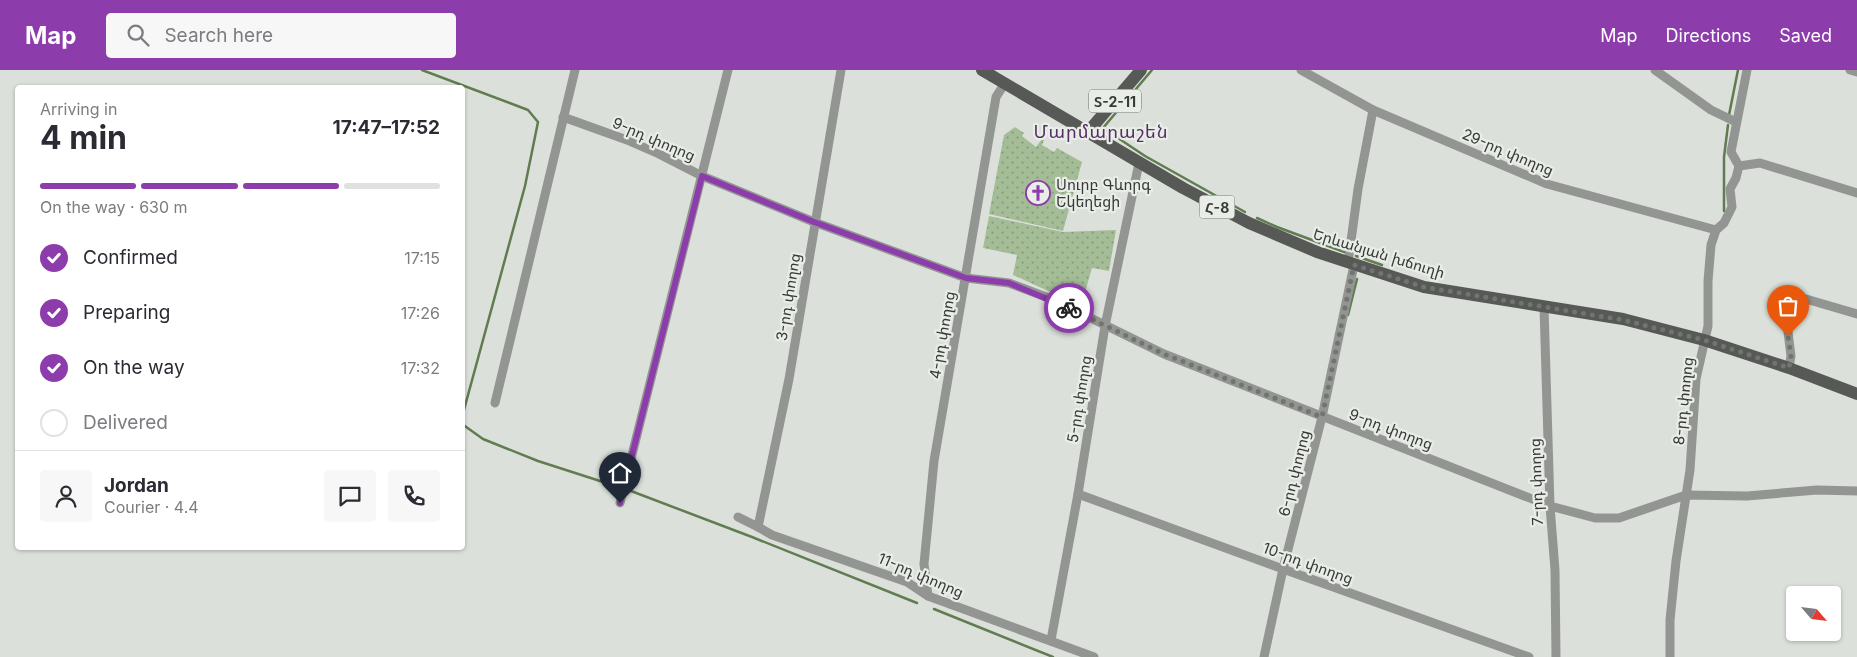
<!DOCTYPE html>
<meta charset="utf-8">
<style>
body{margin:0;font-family:Inter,"Noto Sans Armenian",sans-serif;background:#f7f7f7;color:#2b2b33;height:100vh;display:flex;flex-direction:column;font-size:19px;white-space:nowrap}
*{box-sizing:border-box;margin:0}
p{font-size:16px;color:#7c7c81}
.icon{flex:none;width:28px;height:28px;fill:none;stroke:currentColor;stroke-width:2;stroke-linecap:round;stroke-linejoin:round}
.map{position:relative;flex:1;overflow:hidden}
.side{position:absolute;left:15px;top:15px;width:450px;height:465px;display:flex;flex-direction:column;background:#fff;border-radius:5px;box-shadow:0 1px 4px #0004}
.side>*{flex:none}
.needle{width:32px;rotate:118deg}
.fabs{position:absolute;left:1786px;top:516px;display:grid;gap:10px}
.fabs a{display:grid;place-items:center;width:55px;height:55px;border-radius:5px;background:#fff;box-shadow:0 1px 4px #0004;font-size:25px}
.pin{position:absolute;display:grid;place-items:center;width:42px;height:42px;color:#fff;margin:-51px -21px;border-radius:50% 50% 50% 0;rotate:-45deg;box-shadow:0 0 5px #0007}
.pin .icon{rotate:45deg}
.courier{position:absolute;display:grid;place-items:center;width:50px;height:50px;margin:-25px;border:4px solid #8c3cab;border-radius:50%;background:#fff;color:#222;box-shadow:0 1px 6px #0007}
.summary em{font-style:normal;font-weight:700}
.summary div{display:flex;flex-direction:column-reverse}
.summary{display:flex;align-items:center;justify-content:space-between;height:85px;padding:0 25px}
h1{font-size:32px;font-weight:700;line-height:38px}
.bar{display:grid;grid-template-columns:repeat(4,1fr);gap:8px 5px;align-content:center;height:60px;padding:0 25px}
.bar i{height:6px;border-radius:4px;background:#e1e1e2}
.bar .on{background:#8c3cab}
.bar p{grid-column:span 4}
.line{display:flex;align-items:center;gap:12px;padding:0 25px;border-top:1px solid #e1e1e2}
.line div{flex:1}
.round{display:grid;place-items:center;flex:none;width:52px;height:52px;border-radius:5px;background:#f7f7f7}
ol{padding:0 25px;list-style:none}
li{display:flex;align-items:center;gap:15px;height:55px}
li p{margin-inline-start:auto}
li .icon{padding:5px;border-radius:50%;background:#8c3cab;color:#fff;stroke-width:4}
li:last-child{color:#7c7c81}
li i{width:28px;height:28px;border:2px solid #e1e1e2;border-radius:50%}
header{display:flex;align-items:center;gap:30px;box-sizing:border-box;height:70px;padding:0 25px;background:#8c3cab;color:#fff}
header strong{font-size:24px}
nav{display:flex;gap:28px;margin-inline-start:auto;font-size:18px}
.search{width:350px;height:45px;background:#f7f7f7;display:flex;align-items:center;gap:12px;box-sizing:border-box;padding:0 18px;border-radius:5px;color:#7c7c81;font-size:19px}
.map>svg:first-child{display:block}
.green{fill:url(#green-dots)}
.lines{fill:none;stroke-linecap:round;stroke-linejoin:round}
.stream{stroke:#607c50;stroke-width:2.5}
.street{stroke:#939593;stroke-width:9}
.primary{stroke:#565955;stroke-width:12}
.done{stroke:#717471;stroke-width:5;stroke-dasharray:0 9}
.route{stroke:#8c3cab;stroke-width:6}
.labels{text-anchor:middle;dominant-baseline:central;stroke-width:4.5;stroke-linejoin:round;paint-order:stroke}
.shield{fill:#e9ede7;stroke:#6d706c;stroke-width:1}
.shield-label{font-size:14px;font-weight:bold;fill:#383a38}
.street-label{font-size:15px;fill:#383a38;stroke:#e9ede7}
.poi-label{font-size:15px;fill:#383a38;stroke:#e9ede7;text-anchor:start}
.quarter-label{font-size:18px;letter-spacing:1px;fill:#542e64;stroke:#e9ede7}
</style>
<header>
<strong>Map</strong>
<div class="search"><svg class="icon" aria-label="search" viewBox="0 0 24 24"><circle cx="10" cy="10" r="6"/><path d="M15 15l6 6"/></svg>Search here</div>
<nav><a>Map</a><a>Directions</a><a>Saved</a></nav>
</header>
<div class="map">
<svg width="1857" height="587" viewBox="0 0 1857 587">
<defs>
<pattern id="green-dots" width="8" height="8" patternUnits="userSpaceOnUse" patternTransform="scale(1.25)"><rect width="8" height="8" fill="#a4bd97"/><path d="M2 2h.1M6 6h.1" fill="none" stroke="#879b7c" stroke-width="1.8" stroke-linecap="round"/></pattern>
</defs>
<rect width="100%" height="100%" fill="#dce0da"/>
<g class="green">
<path d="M1015,57l9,6 -2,3 14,11 6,-8 2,1 -2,5 12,7 3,-4 25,14 -19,69 -74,-17 15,-79z"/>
<path d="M989,146l74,16 53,-2 -7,41 -17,-3 -11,38 -68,-31 4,-20 -34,-7z"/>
</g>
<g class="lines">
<g class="stream">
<path d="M422,0l106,40 10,12 -13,64 -63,231"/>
<path d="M1152,0l-49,58 42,28 100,56"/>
<path d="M1729,45l9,-45"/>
<path d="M1724,141v-54l4,-32"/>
<path d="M1257,148l20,9 70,26"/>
<path d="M1356,186l26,9"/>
<path d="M1348,245l9,-36"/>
<path d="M462,354l21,15 55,22 93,30 121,46 165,66"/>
<path d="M934,539l119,48"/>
</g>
<g class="street">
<path d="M1301,0l72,40 174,74 169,46"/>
<path d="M1655,0l56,40 25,12"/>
<path d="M1850,0l7,2"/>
<path d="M563,47l64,23 32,14 43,22 112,46 152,56 43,5 45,17 110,54 386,152 45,12h24l67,-23 61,1 70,-6 40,1"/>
<path d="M1739,96l21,-3 97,30"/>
<path d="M1348,193l10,-74 15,-79"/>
<path d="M1544,237l6,199 5,64 1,87"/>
<path d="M1789,298l2,-12 -6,-48 7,-7 14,-2 51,15"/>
<path d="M495,333l80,-333"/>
<path d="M1078,424l205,75 246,88"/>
<path d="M620,433l108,-433"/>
<path d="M738,447l20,10 14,8 135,47 21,14 166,61"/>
<path d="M758,457l31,-148 52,-309"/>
<path d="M928,526l-4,-32 10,-103 62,-364 9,-14"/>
<path d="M1051,570l27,-146 27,-168 34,-163"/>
<path d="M1264,587l19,-88 39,-152 32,-152"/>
<path d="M1670,587v-37l6,-59 14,-91 6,-91 12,-53v-45l3,-36 5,-15 8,-7 8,-16 -2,-18 6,-11 3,-12 -8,-14 16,-82"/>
</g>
<g class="primary">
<path d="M982,0l201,118 66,35 68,29 107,35 199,32 81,21 85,28 68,26"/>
<path d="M1088,62l53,-62"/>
</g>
</g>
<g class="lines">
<path class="done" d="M1069,238l95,46 158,63 32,-152 70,22 199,33 81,20 85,28 2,-12 -3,-20"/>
<path class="route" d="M620,433l82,-327 112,46 152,56 43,5 60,25"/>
</g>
<defs>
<symbol id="church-ring" viewBox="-11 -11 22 22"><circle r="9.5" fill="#e9ede7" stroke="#8c3cab" stroke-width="1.5"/><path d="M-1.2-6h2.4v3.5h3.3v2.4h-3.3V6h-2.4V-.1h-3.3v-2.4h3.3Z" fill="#8c3cab"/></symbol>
</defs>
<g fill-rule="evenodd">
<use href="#church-ring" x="1024" y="109" width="28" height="28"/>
</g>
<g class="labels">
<g class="shield">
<rect x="1089" y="19.5" width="52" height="23" rx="4"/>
<rect x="1199.5" y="125.5" width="35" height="23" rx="4"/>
</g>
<g class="shield-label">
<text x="1115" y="31">Տ-2-11</text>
<text x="1217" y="137">Հ-8</text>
</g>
<g class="street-label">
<text transform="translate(654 69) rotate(23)">9-րդ փողոց</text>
<text transform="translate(1508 82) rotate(23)">29-րդ փողոց</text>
<text transform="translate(1379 183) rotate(17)">Երևանյան խճուղի</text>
<text transform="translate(788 227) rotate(-81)">3-րդ փողոց</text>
<text transform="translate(942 265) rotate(-80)">4-րդ փողոց</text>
<text transform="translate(1079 329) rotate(-81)">5-րդ փողոց</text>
<text transform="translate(1683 331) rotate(-84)">8-րդ փողոց</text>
<text transform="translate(1391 359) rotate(21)">9-րդ փողոց</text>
<text transform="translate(1294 403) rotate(-76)">6-րդ փողոց</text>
<text transform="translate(1536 412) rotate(-92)">7-րդ փողոց</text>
<text transform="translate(1308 493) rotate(20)">10-րդ փողոց</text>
<text transform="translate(921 505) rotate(23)">11-րդ փողոց</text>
</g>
<g class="poi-label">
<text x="1056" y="114">Սուրբ Գևորգ<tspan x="1056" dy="17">Եկեղեցի</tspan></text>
</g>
<g class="quarter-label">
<text x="1101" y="61">Մարմարաշեն</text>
</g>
</g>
</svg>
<div class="fabs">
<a><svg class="needle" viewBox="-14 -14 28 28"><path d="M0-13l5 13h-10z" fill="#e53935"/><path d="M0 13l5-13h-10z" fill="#7c7c81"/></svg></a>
</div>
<div class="pin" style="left:1788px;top:266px;background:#ea580c"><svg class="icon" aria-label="bag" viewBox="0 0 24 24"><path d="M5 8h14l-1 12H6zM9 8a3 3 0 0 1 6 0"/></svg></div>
<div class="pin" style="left:620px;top:433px;background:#1f2937"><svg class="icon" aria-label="home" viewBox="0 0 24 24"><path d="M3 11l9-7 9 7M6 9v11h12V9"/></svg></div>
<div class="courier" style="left:1069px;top:238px"><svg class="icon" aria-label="bike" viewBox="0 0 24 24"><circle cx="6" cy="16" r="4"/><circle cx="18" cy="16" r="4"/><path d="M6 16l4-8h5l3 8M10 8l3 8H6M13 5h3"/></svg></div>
<section class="side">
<div class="summary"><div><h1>4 min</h1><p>Arriving in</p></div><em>17:47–17:52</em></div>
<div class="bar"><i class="on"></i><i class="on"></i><i class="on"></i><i></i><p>On the way · 630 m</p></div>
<ol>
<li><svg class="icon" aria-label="check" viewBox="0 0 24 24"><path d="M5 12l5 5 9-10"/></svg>Confirmed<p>17:15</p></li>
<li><svg class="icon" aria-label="check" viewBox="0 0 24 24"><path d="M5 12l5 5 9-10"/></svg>Preparing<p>17:26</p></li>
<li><svg class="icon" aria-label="check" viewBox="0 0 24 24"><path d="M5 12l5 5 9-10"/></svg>On the way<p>17:32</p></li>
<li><i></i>Delivered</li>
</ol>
<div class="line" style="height:90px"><a class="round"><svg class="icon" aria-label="person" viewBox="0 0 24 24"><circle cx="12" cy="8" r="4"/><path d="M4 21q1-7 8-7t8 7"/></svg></a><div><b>Jordan</b><p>Courier · 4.4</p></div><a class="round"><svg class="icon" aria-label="chat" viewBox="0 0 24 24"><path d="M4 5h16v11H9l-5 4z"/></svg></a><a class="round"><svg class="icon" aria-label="phone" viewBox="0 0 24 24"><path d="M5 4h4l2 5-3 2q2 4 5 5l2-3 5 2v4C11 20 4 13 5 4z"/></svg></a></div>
</section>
</div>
